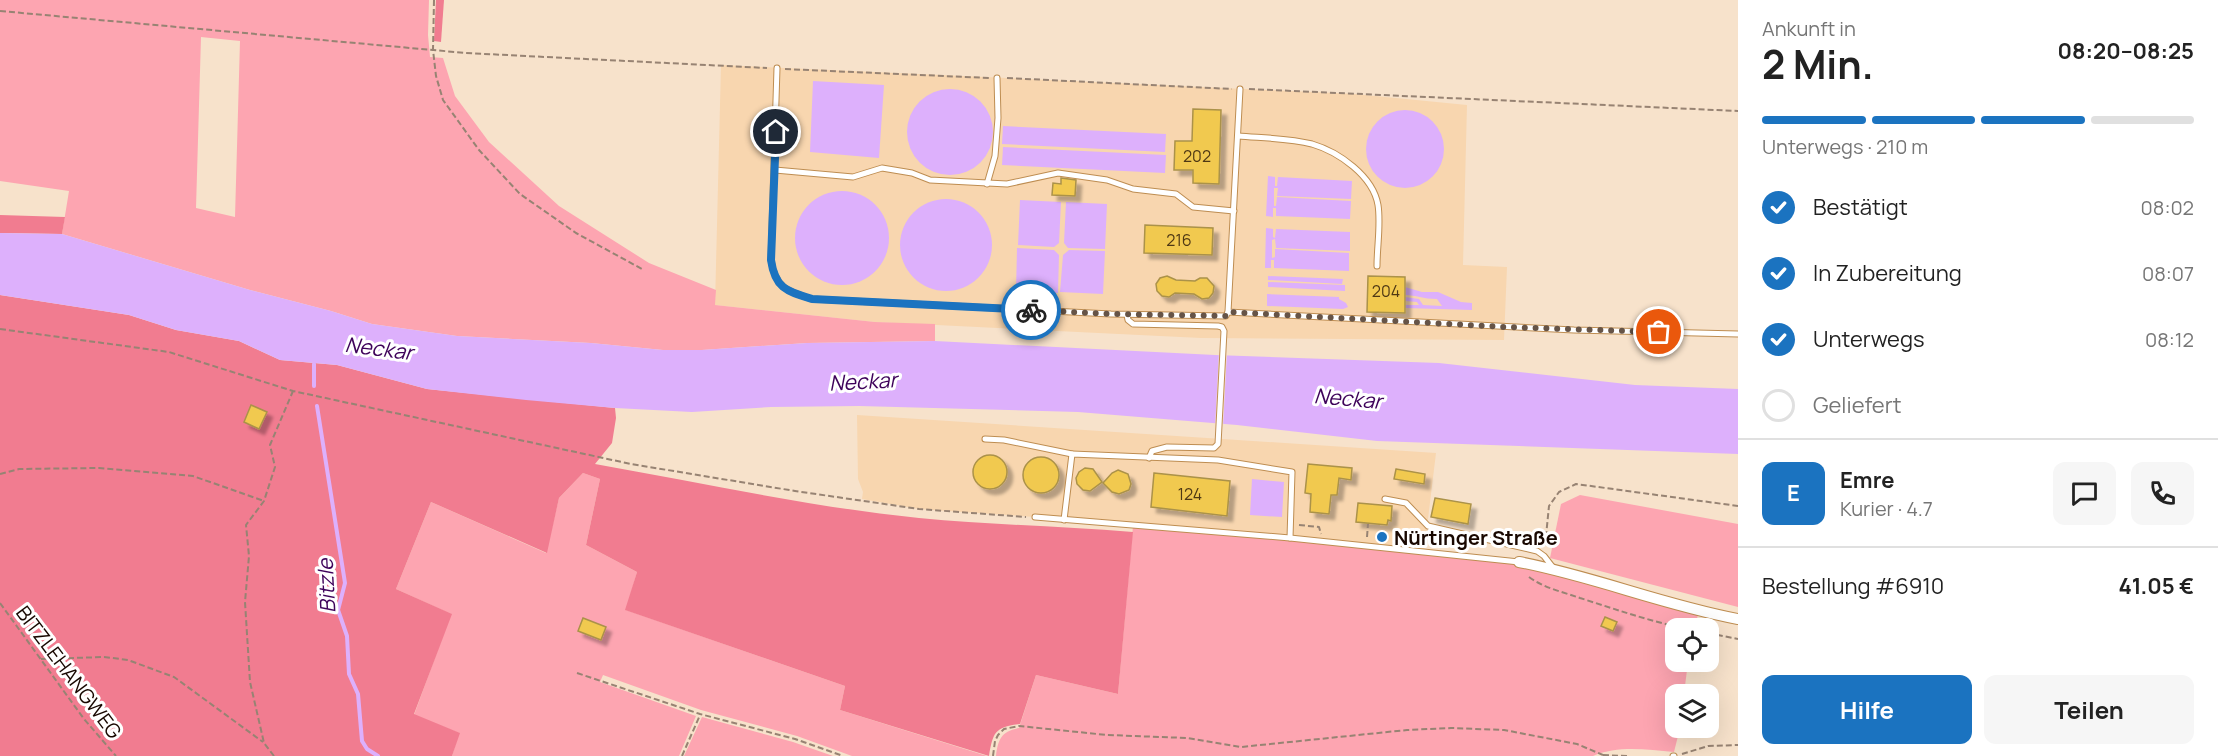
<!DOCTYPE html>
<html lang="de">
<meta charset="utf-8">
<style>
body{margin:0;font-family:Manrope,sans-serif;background:#f6f6f6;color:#222;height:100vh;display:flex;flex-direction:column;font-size:22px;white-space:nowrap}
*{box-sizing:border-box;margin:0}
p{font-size:20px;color:#767676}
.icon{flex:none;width:33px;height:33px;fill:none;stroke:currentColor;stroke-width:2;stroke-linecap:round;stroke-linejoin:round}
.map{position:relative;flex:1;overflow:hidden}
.side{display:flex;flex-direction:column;background:#fff;width:480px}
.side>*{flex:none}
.fabs{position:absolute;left:1665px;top:618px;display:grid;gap:12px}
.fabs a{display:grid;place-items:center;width:54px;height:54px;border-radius:12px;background:#fff;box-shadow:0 6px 24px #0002;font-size:30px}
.pin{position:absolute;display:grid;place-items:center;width:51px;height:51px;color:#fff;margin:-26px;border:3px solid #fff;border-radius:50%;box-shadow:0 2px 6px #0007}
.courier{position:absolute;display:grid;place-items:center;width:60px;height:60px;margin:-30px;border:4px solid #1b73c0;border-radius:50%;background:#fff;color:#222;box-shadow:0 2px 8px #0007}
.head em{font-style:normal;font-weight:700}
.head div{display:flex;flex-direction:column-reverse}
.head{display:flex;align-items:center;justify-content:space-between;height:102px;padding:0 24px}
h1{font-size:39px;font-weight:700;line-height:45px}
.bar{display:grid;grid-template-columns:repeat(4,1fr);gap:9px 6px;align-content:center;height:72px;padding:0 24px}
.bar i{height:8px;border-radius:4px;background:#e0e0e0}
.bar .current{background:#1b73c0}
.bar p{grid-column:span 4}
.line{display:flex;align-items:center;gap:15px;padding:0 24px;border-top:2px solid #e0e0e0}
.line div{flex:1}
.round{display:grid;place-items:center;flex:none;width:63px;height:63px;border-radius:12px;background:#f6f6f6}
ol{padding:0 24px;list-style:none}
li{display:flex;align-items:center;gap:18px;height:66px}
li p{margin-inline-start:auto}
li .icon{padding:6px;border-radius:50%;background:#1b73c0;color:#fff;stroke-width:4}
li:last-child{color:#767676}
li i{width:33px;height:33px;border:3px solid #e0e0e0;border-radius:50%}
.cta{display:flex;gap:12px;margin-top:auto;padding:12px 24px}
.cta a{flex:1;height:69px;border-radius:12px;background:#1b73c0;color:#fff;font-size:24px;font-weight:700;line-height:69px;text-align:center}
.cta a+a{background:#f6f6f6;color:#222}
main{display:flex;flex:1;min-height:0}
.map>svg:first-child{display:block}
.built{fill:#f8d6af}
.green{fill:#fda5b1;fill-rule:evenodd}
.forest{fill:#f17c90}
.water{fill:#ddb0fc}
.pier{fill:#f7e2cb}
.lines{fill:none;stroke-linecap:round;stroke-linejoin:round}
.stream{stroke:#ddb0fc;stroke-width:4}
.building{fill:#f1c950;stroke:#ab9249;stroke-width:1.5;filter:url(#shadow)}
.lane-casing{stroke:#be8d51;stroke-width:7}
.street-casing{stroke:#be8d51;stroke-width:12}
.path{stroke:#978373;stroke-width:2;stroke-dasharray:6 3;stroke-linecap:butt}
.lane{stroke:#fff;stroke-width:5}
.street{stroke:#fff;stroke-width:10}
.done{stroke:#665447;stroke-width:6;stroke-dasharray:0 10.8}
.route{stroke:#1b73c0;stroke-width:8}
.poi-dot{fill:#1b73c0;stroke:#fff;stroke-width:2}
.labels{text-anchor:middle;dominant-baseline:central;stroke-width:6;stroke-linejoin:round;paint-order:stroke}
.number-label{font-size:16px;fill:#4e3814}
.poi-label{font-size:20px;font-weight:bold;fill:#180700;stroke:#fff;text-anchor:start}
.street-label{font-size:20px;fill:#180700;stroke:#fff}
.water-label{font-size:21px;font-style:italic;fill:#3e025a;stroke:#fff}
</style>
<main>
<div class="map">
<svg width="1738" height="756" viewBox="0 0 1738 756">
<defs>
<filter id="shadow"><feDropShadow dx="5.5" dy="5.5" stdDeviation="1.5" flood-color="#0004"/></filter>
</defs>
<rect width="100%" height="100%" fill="#f7e2cb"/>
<g class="built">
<path d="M721,65l634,29 112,11 -4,160 44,2 -3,73 -303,-2 -326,-16 -160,-17z"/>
<path d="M857,415l579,38 -12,99 -389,-35 -116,-8 -57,-10 1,-7 -5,-13z"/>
</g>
<g class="green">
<path d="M0,0h429l-1,35 2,22 13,1 12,38 34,46 70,64 90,57 67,27 -1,15 160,17 60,2v17l-128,2 -105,7h-39l-72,-7 -134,-7 -85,-12 -41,-13 -81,-21 -188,-56 7,-43 -69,-10zM201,37l39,4 -5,176 -39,-9z"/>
<path d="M583,473l17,6 -14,66 51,27 -11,38 219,76 -5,24 147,46h-135l-55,-20 -96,-26 -98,-35 -3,7 96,34 -17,40h-227l7,-23 -45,-18 37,-101 -55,-25 35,-87 115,51 13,-55z"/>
<path d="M1580,495l158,29v83l-188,-49 11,-54z"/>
<path d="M1133,526l157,12 229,24 180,50 -5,16h-18v34h12l-4,32h-8v34h4l-6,24c-27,-2 -55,-7 -81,4h-597c2,-16 5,-25 23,-28l17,-53 82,19z"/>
<path d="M702,717l91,25 40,14h-149z"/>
</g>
<g class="forest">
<path d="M436,0h8l-3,42 -7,-1z"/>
<path d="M0,215l65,2 -3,17 -62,-1z"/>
<path d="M0,295l129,20 47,15 63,11 41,19 57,5 90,24 188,19 1,10 -4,25 -17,21c108,19 216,43 324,54 71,7 143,8 214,14l-15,162 -82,-19 -16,49c-25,3 -27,8 -31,32l-149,-46 5,-24 -220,-76 12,-38 -51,-27 14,-66 -17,-6 -24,25 -12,55 -116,-51 -35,87 56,25 -38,100 46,19 -8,23h-452z"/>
</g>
<g class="water">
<path d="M813,81l71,4 -5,73 -69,-6z"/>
<circle cx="950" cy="132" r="43"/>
<circle cx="1405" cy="149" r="39"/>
<path d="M1003,126l163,8 -1,18 -163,-8z"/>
<path d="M1003,147l163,8 -1,18 -163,-8z"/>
<path d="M1268,176l7,1v9h2l1,-9 74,4 -1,18 -74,-3 1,-8h-4v18h2l1,-9 74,4 -1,18 -74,-3v-8h-3v9l-7,-1z"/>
<circle cx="842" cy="238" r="47"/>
<circle cx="946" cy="245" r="46"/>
<path d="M1020,200l41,2 -2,41 -5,4 -36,-2z"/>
<path d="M1066,202l41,2 -2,45 -37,-1 -4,-5z"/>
<path d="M1266,228l7,1v8l2,1 1,-9 74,3v19l-74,-3 -1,-9 -3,1v18l3,-1v-8l74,4v18l-75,-3v-8h-3v8h-6z"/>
<path d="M0,233l62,1 188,56 81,21 41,13 85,12 134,7 72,7h38l106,-7 128,-2 280,14 224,8 196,22 103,4v65l-361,-13 -140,-16 -159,-13 -219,-6 -88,1 -79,5 -77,-4 -89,-8 -99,-11 -90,-24 -57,-5 -41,-19 -63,-11 -47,-15 -129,-20z"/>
<path d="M1017,248l37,2 5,5 -1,38 -42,-2z"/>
<path d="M1069,250l36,1 -2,43 -43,-2 3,-37z"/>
<path d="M1268,276l75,3 -1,5 -74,-4z"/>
<path d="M1268,282l77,3v6l-77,-4z"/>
<path d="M1405,287l17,5h16l23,10 11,1v7l-67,-2v-3h14l-2,-3 -12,-1v-4l14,2 4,6 19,1 -5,-7c-14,0 -21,-4 -32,-4z"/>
<path d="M1267,294l72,3v2l7,4 2,4 -5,2 -76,-3z"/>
<path d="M1252,479l32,3 -2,35 -32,-2z"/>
</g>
<path class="pier" d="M1219,352h8l-4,75h-8z"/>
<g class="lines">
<g class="stream">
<path d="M314,386v-22"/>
<path d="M317,406l28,177 -7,27 9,26 2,38 9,20 4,47 5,8 11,7"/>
</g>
</g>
<g class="building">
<path d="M1193,109l28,1 -2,74 -26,-1v-13h-19l1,-29h17z"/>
<path d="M1061,178l15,2 -1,16 -23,-1 1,-12 8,1z"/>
<path d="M1145,225l68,3 -1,27 -68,-2z"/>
<path d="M1167,276l9,4 19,1 5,-3h7l7,8 -1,7 -4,5 -7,1 -8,-5 -19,-1 -6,4 -7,-1 -5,-5 -1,-7 4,-6z"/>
<path d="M1368,276l37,1v36l-38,-1z"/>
<path d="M251,405l16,7 -8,17 -15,-7z"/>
<circle cx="990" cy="472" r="17"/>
<circle cx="1041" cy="475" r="18"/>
<path d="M1308,464l44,4 -1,12 -12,-2 -2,17h-6l-2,19 -19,-2 1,-18 -6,-1z"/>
<path d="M1085,468l8,1 9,13 -12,9 -7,-1 -6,-6 -1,-6 3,-6z"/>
<path d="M1396,469l29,5 -1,10 -30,-5z"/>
<path d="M1118,470l10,4 3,10 -2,6 -10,4 -7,-2 -9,-9 9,-10z"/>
<path d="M1154,473l76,8 -3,35 -76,-9z"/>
<path d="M1435,498l36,6 -3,20 -37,-7z"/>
<path d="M1358,503l34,3 -1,15 -3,-1 -1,5 -31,-3z"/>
<path d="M1605,617l12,5 -4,9 -12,-5z"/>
<path d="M583,618l23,9 -5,13 -23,-9z"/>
</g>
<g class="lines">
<defs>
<g id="lane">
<path d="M777,68l-6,192c4,27 15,31 41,39l299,15 115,2 2,-4"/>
<path d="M1240,89l-12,223 346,18 164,4"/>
<path d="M1238,136c24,2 51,2 74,8 27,8 61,32 66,61 3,19 -1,41 -1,61"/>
<path d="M775,170l78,7 29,-9 30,5 18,7 77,4 51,-11 49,7 26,9 43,5 17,13 41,4"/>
<path d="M987,184l8,-28 3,-38 -1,-40"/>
<path d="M1127,315l1,5 5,4 85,2 4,1 2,4 -6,113 -4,4 -47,-1 -15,4 -3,7"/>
<path d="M985,439l19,1 68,14"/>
<path d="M1385,499l21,4 22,23 109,25 7,5 10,13"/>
<path d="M1035,517l255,21 229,24"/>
<path d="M1064,520l8,-66 146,6 74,12 -2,66"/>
<path d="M1673,756h1"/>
</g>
<path id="street" d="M1519,562c74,14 144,43 219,57"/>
</defs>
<use href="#lane" class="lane-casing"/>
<use href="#street" class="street-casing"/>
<g class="path">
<path d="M434,0l-1,50 3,26 7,24 36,50 41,44 56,39 66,36"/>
<path d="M0,11l466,42 301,15"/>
<path d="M785,69l204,9"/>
<path d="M1007,78l225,11"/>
<path d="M1249,89l489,22"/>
<path d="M0,329l169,23 124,39 338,73 164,27 124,18 107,8"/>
<path d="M0,474l19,-5 80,-1 94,8 71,25"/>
<path d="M1299,525l20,2 2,7"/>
<path d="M1367,537l1,-13"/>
<path d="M1545,546l4,-40 10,-14 17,-8 162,22"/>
<path d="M1529,577c15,11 34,15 51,21 35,11 68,23 104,30"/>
<path d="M0,603l84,116 32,37"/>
<path d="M1708,633l30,6"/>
<path d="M41,659l63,-2 24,3 46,17 89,65"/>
<path d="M577,673l123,41 95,25 48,17"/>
<path d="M1682,754l26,-8 30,-1"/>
<path d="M1603,755l24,1"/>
<path d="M274,756l-10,-13 -14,-61 -5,-80 4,-46 -3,-31 18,-24 11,-34 -5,-22 23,-54"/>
<path d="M682,756l18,-41"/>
<path d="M993,756l2,-15 3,-6 6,-6 15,-3 88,9 80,3 54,9 166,-17 44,-2 53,2 73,14 26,11"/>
</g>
<use href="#lane" class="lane"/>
<use href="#street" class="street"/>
</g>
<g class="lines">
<path class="done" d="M1031,310l80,4 115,2 2,-4 277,15 154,5"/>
<path class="route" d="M776,132l-5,128c4,28 15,31 41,39l219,11"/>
</g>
<circle class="poi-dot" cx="1382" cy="537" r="6"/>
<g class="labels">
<g class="number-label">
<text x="1197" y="156">202</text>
<text x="1179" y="240">216</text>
<text x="1386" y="291">204</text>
<text x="1190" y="494">124</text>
</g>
<g class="poi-label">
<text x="1394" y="537">Nürtinger Straße</text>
</g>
<g class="street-label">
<text transform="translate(69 672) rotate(53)">BITZLEHANGWEG</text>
</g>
<g class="water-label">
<text transform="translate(379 348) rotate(7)">Neckar</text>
<text transform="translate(863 381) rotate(-3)">Neckar</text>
<text transform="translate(1348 398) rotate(5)">Neckar</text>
<text transform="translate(326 586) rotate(-93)">Bitzle</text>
</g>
</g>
</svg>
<div class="fabs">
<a><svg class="icon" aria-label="locate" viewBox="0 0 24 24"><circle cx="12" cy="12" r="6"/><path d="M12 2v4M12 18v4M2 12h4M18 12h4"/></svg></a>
<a><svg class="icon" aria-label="layers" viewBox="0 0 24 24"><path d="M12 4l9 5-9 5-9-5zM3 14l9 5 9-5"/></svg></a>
</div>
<div class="pin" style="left:1659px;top:332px;background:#ea580c"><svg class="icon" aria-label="bag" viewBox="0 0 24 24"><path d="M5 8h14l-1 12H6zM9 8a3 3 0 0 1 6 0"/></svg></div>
<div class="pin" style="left:776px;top:132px;background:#1f2937"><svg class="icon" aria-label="home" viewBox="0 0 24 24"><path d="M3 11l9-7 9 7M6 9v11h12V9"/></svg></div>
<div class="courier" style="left:1031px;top:310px"><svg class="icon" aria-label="bike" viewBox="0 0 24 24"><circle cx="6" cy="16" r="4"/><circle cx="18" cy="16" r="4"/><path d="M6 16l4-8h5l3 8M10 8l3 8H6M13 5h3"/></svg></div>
</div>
<section class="side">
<div class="head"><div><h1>2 Min.</h1><p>Ankunft in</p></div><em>08:20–08:25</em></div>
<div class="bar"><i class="current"></i><i class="current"></i><i class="current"></i><i></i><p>Unterwegs · 210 m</p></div>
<ol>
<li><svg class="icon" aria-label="check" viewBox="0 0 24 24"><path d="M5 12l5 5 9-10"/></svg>Bestätigt<p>08:02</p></li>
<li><svg class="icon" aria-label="check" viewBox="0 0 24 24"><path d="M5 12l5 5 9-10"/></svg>In Zubereitung<p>08:07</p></li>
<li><svg class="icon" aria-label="check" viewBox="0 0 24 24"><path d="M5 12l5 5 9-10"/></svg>Unterwegs<p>08:12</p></li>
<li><i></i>Geliefert</li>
</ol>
<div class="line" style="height:108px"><b class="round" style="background:#1b73c0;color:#fff">E</b><div><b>Emre</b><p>Kurier · 4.7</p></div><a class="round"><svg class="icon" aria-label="chat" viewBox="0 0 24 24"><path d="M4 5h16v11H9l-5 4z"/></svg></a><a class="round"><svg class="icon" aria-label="phone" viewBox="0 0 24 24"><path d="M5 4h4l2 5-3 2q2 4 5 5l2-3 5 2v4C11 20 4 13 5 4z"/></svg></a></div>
<div class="line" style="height:78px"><div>Bestellung #6910</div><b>41.05 €</b></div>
<div class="cta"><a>Hilfe</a><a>Teilen</a></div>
</section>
</main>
